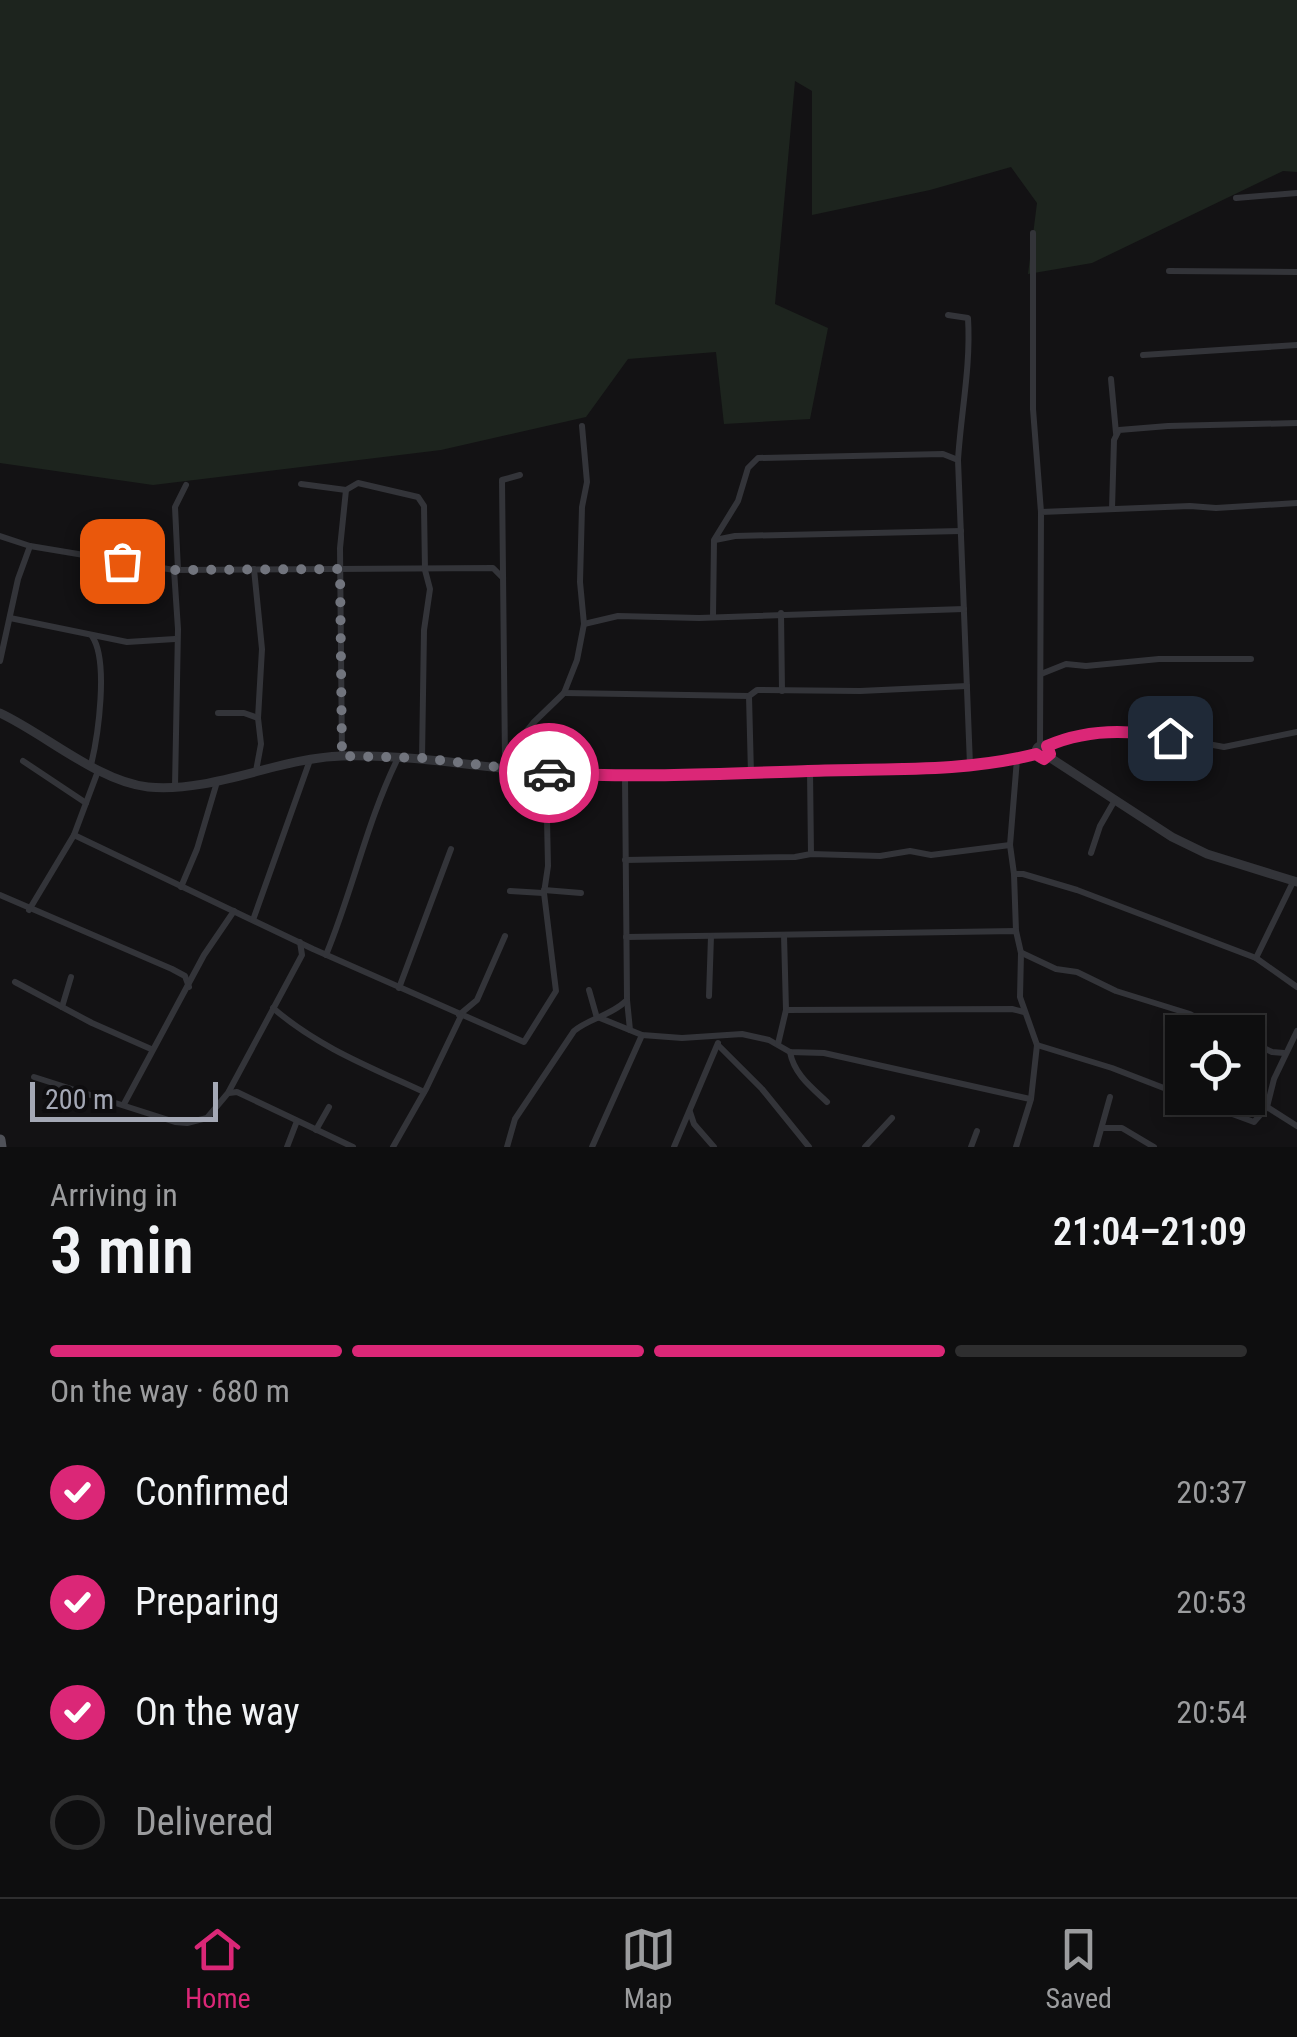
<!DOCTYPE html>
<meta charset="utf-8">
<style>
body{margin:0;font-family:"Roboto Condensed",sans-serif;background:#171718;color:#f1f3f6;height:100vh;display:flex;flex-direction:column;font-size:38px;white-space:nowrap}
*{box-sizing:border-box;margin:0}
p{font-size:32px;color:#9b9c9e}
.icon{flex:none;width:55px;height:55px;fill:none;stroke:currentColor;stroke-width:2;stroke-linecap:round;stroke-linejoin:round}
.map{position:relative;height:1147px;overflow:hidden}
.sheet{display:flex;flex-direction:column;background:#0e0e0f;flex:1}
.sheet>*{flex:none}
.buttons{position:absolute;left:1165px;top:1015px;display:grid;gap:20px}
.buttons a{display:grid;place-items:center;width:100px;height:100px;border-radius:0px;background:#0e0e0f;box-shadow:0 5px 15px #0003,0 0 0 2px #2e2e2f;font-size:50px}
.scale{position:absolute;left:30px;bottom:25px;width:188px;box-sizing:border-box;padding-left:10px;border:5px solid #a4a8b5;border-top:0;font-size:28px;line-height:35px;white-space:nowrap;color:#a4a8b5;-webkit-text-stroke:8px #0e0d0f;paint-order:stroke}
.pin{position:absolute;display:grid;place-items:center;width:85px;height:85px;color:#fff;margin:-42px;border-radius:20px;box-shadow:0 5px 15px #0006}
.courier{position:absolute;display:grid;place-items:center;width:100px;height:100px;margin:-50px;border:8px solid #db2777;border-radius:50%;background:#fff;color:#222;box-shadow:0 2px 12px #0007}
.headline em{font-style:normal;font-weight:600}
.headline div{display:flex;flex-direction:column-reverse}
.headline{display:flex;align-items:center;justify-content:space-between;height:170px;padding:0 50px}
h1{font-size:65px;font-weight:600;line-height:75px}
.bar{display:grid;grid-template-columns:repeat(4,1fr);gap:15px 10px;align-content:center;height:120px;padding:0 50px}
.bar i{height:12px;border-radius:8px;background:#2e2e2f}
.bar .selected{background:#db2777}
.bar p{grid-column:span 4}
ol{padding:0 50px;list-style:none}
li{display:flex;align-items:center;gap:30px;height:110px}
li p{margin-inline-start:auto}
li .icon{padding:10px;border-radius:50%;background:#db2777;color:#fff;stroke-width:4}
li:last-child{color:#9b9c9e}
li i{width:55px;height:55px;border:5px solid #2e2e2f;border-radius:50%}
.tab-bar{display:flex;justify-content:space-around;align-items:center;height:140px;border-top:2px solid #2e2e2f;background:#0e0e0f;font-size:28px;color:#9b9c9e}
.tab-bar a{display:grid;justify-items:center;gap:5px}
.tab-bar .selected{color:#db2777}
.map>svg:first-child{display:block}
.green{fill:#1d241e}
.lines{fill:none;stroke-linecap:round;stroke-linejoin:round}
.minor{stroke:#333439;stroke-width:6}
.tertiary{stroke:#333439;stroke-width:9}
.primary{stroke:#4f5158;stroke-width:11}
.done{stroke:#71747d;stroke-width:10;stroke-dasharray:0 18}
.route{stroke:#db2777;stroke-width:12}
</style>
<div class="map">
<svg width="1297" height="1147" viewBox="0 0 1297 1147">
<rect width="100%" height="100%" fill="#131214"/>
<path class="green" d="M0,0h1297v172l-14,-1 -191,92 -64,11 9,-71 -26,-36 -81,23 -118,25v-124l-17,-10 -20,223 53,24 -18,91 -86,5 -8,-72 -88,7 -42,58 -145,33 -288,35 -153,-22z"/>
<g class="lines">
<g class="minor">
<path d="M1236,198l61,-5"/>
<path d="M1033,233v176l8,103"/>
<path d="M1169,271l128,1"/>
<path d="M948,315l20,3c3,48 -7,94 -10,142"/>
<path d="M1143,355l154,-10"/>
<path d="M1111,379l5,54"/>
<path d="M301,484l45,6"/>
<path d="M1112,509l2,-69 5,-10 49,-4 129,-3"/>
<path d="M0,536l30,10 144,24 319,-2 10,10"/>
<path d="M715,540l20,-4 226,-5"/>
<path d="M254,569l8,80 -4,69 3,26 -5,27"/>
<path d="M174,570l4,59 -3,158"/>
<path d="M178,570l-3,-63 11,-22"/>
<path d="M781,613l1,78"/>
<path d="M713,616l1,-76 24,-39 10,-33 10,-10 185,-4 15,6 12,305"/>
<path d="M10,618l117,24 48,-3"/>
<path d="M584,624l34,-8 81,2 265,-9"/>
<path d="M0,661l18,-82 12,-33"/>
<path d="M1041,674l25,-10 20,2 73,-7h92"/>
<path d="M564,693l185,3 8,-6 103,1 107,-5"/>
<path d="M749,696l2,78"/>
<path d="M218,713h26l14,5"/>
<path d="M1040,746l1,-234 149,-6 26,2 81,-5"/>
<path d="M1047,746l42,-13 33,-2 26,2 76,14 73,-15"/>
<path d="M342,756l-2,-208 6,-58 12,-7 60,14 6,9 1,64 5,19 -6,41 -2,129"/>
<path d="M505,758l28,-35 31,-30 13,-33 7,-36 -4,-42 2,-75 5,-25 -5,-56"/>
<path d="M1017,759l-7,86 4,29h9l54,16 179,68 41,29"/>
<path d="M505,760l-3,-280 18,-5"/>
<path d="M23,761l63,42"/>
<path d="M91,765c7,-29 18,-104 1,-129"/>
<path d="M810,771l1,83"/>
<path d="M625,777l2,223 3,30"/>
<path d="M74,835l239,114 211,93 32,-51 -12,-98 4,-27 -2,-93"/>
<path d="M1091,853l9,-27 15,-26"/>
<path d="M625,860l170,-3 16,-3 69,2 30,-5 21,4 79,-10"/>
<path d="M1014,874l2,57"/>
<path d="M181,887l16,-38 20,-67"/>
<path d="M544,890l37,3"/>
<path d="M510,891l33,2"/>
<path d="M0,895l172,74 13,7 4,11"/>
<path d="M29,910l45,-75 24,-64"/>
<path d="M253,920l57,-160"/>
<path d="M626,937l390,-6 5,22 -1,44 17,48 -6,54 -15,48"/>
<path d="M1022,953l34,16 21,3 39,19 74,23 30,18"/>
<path d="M326,955c27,-65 41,-134 72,-197"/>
<path d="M1256,958l38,-78"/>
<path d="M15,982l77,41 59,26"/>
<path d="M399,988l52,-139"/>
<path d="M589,990l8,28"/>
<path d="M709,996l2,-60"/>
<path d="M62,1007l9,-30"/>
<path d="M273,1008c45,39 97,59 151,84"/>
<path d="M786,1010l226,-1 12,3"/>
<path d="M459,1015l18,-15 28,-64"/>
<path d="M600,1018l42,17 40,3 60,-4 27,6 21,12 34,1 206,46"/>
<path d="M1248,1040l24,12 12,1"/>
<path d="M778,1044l8,-34 -2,-75"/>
<path d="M1037,1045l75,23 70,27"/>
<path d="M719,1046l43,43 47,58"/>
<path d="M790,1052c4,22 21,35 37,50"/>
<path d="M34,1077l141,45 12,1 20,-5 21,-25 74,-138 -2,-13"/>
<path d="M229,1093l8,-1 116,55"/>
<path d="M1189,1098l65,24 13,-15 7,-28 23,-48"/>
<path d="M124,1104l80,-149 30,-44"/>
<path d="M1267,1107l30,19"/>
<path d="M690,1112l4,12 20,23"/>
<path d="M1103,1128h19l32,19"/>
<path d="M316,1130l13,-23"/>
<path d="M287,1147l10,-26"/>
<path d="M393,1147l33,-58 35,-73"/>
<path d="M507,1147l8,-28 59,-88c16,-13 36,-15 52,-30"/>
<path d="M592,1147l50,-112"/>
<path d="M674,1147l44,-104"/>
<path d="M865,1147l27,-29"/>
<path d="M971,1147l6,-16"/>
<path d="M1096,1147l14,-50"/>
</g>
<g class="tertiary">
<path d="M0,713c45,21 99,69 148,74 66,6 129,-29 194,-31 68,-2 136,11 204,17 88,7 176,1 264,-2 75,-3 153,2 226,-18"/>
<circle cx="1043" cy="752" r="7"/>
<path d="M1049,757l123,80 35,17 90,28"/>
</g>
<path class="primary" d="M0,1140l1,7"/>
</g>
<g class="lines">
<path class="done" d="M122,561l52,9 166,-1 2,187 80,2 127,15"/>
<path class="route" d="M549,773c87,5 172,1 259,-2 76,-3 154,2 228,-17l8,5 6,-5 -3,-8c39,-17 82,-17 123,-8"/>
</g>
</svg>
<div class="buttons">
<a><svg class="icon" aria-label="locate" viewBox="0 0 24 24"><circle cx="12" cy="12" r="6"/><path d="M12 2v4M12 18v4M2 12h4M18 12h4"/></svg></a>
</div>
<div class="scale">200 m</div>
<div class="pin" style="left:122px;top:561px;background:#ea580c"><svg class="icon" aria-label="bag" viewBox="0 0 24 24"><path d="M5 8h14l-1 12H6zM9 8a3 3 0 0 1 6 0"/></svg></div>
<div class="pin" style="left:1170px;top:738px;background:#1f2937"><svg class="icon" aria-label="home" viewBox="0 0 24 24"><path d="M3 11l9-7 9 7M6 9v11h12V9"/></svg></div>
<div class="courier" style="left:549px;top:773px"><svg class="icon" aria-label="car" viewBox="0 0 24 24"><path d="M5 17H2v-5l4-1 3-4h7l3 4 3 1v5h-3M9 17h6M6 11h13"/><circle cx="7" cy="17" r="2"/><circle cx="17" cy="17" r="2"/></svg></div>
</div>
<section class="sheet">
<div class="headline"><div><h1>3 min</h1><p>Arriving in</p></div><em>21:04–21:09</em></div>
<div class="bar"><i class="selected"></i><i class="selected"></i><i class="selected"></i><i></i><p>On the way · 680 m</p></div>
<ol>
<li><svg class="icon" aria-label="check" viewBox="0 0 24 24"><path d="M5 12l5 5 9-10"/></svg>Confirmed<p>20:37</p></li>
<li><svg class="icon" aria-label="check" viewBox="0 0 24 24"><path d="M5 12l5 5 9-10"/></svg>Preparing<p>20:53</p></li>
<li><svg class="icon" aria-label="check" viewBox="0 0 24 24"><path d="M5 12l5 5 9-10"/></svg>On the way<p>20:54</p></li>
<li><i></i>Delivered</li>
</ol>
</section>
<nav class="tab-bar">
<a class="selected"><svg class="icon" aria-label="home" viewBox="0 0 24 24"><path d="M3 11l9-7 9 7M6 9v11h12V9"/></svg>Home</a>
<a><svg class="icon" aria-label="map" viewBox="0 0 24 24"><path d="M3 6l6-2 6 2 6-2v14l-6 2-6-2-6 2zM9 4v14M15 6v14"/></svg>Map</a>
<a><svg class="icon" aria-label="saved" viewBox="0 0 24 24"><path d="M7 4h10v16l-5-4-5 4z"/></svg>Saved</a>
</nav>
